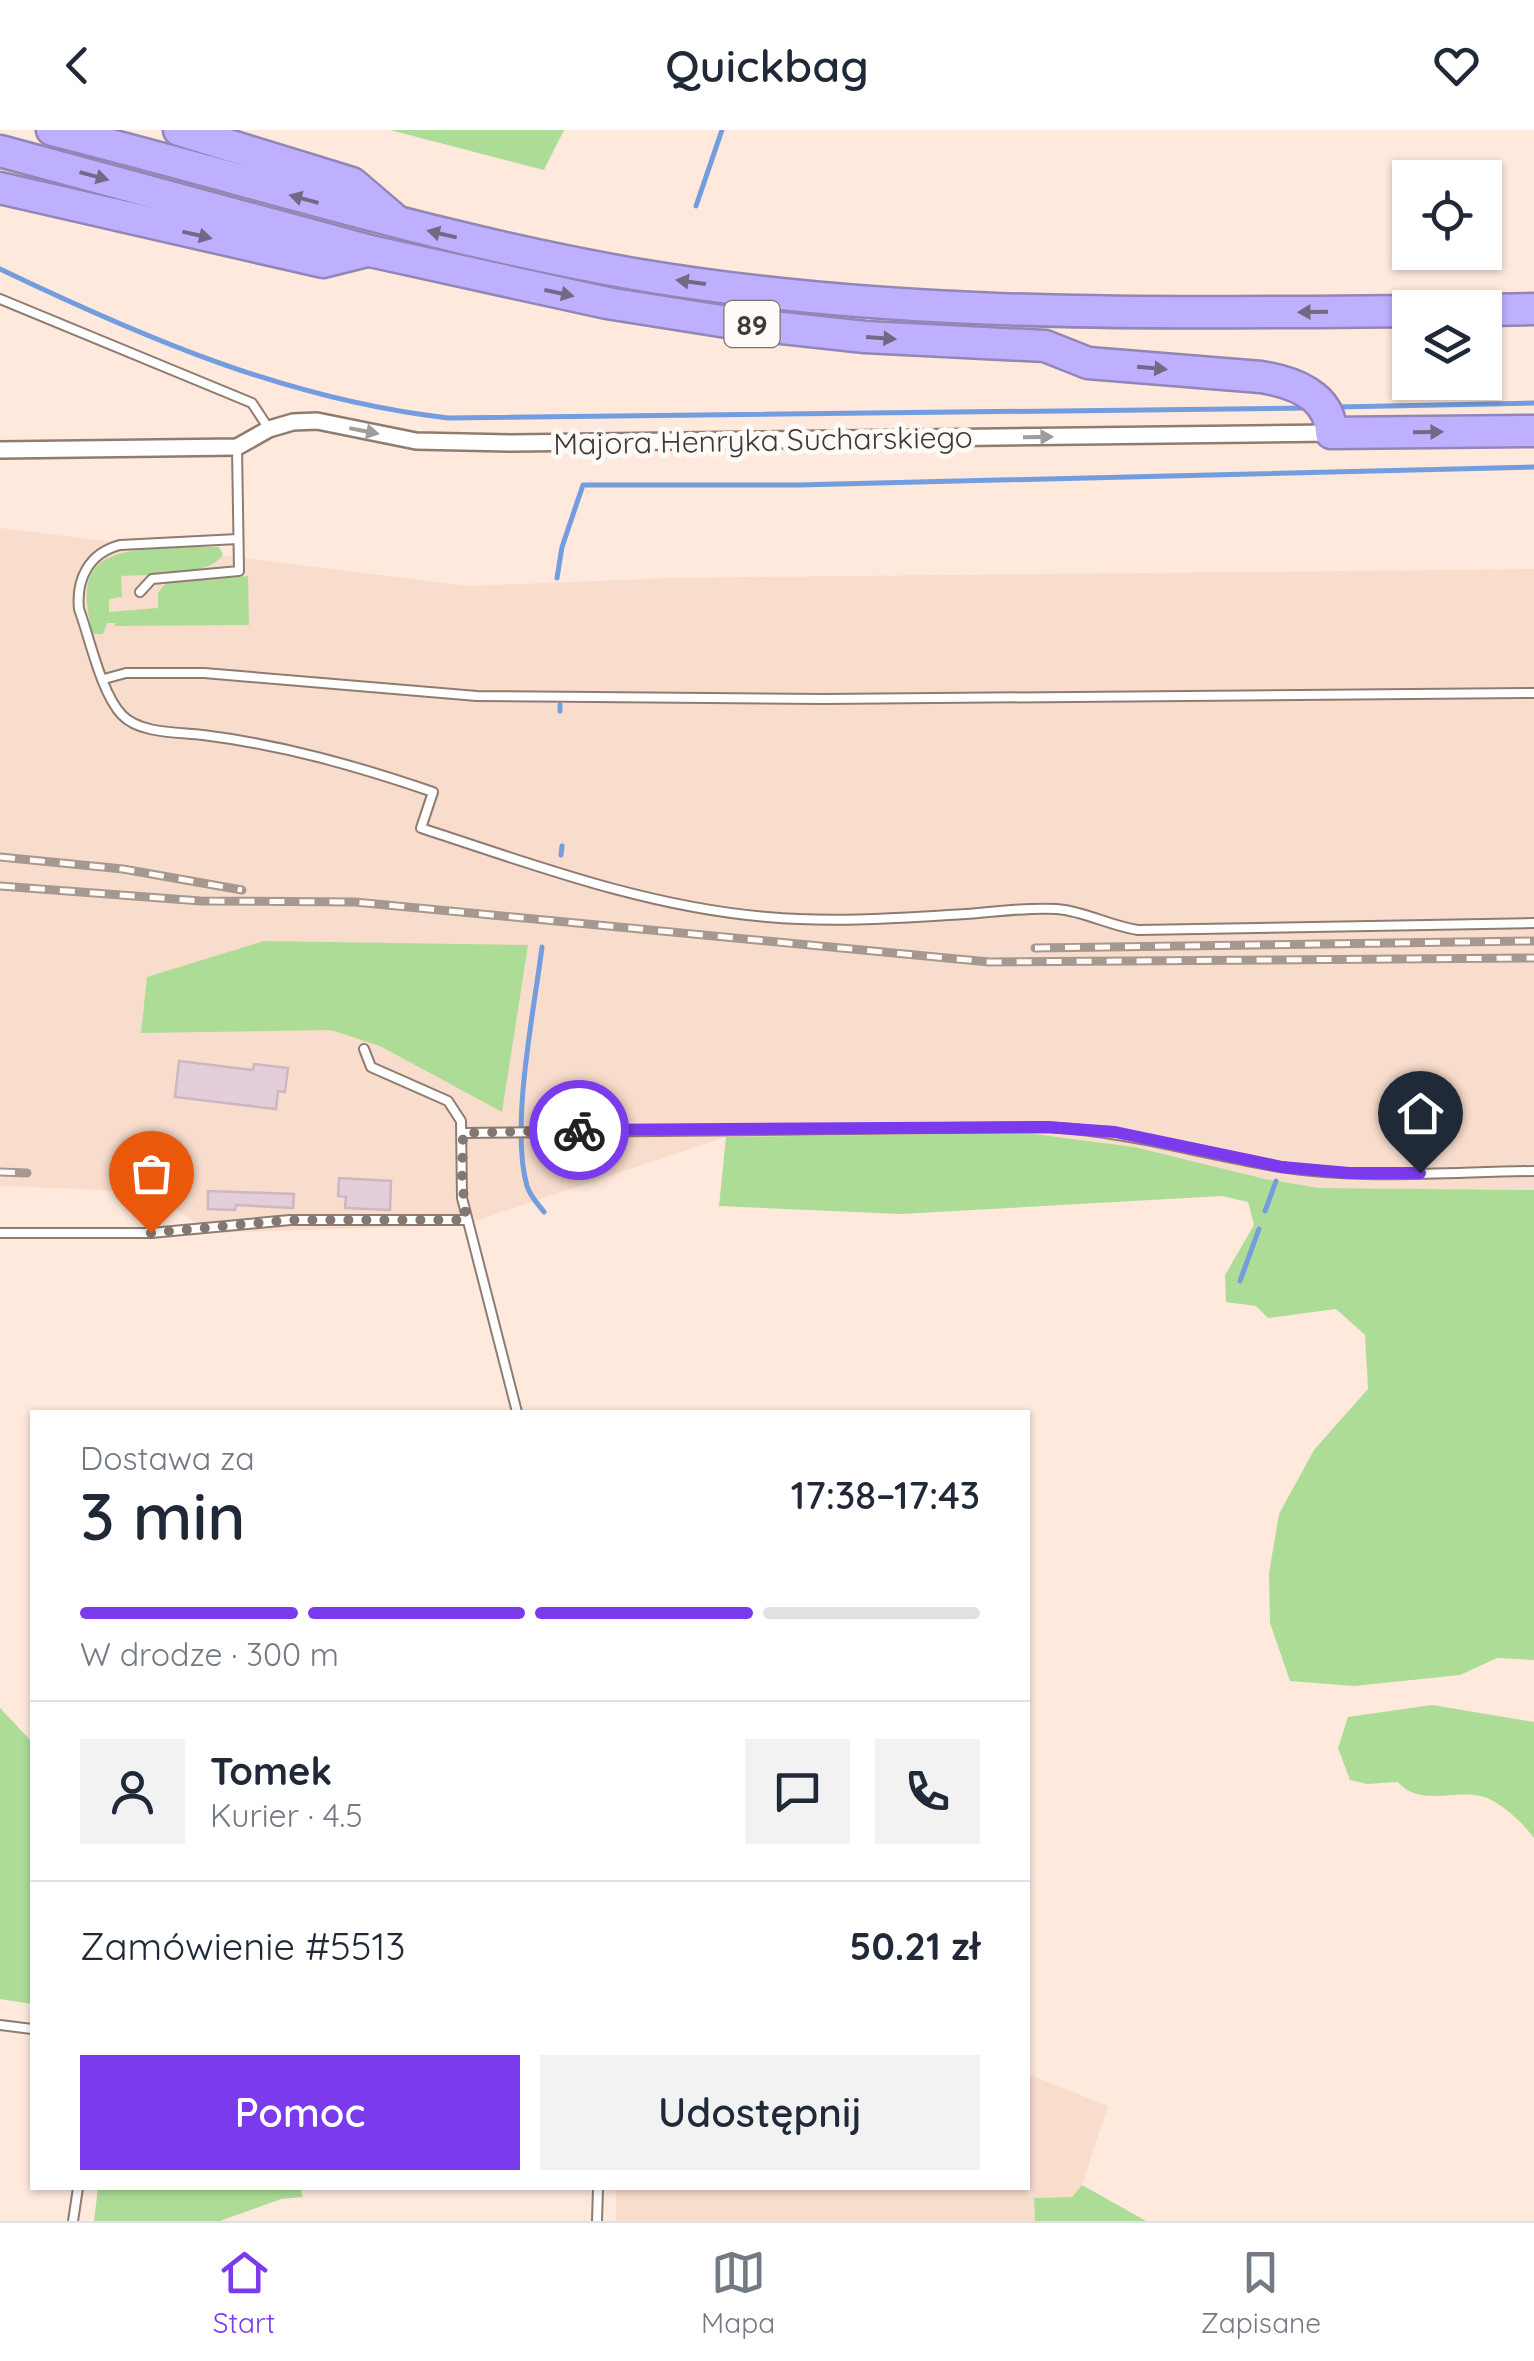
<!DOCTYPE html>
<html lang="pl">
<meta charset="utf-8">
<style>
body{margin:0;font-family:Quicksand,sans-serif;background:#f2f2f3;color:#1f2937;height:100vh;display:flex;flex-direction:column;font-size:38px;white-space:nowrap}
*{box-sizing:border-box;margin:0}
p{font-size:32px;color:#747a83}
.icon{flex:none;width:55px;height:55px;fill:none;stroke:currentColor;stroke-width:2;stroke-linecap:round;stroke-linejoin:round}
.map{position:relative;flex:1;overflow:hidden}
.drawer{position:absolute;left:30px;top:1280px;width:1000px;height:780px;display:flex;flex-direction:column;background:#fff;border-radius:0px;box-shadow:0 2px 8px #0004}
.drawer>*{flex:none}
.fabs{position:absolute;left:1392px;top:30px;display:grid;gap:20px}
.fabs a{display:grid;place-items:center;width:110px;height:110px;border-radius:0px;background:#fff;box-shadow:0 2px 8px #0004;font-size:50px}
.pin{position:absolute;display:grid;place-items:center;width:85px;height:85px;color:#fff;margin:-102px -42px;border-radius:50% 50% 50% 0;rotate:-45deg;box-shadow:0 0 10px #0007}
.pin .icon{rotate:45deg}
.courier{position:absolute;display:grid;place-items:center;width:100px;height:100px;margin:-50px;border:8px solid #7c3aed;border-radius:50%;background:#fff;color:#222;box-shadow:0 2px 12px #0007}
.overview em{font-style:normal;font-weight:600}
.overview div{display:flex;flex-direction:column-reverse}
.overview{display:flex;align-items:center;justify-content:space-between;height:170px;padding:0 50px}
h1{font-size:65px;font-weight:600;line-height:75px}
.bar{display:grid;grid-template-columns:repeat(4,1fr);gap:15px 10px;align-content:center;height:120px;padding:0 50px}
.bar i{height:12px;border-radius:8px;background:#e0e1e3}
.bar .current{background:#7c3aed}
.bar p{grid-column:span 4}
.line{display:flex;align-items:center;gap:25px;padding:0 50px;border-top:2px solid #e0e1e3}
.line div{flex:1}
.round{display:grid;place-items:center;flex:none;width:105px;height:105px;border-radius:0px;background:#f2f2f3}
.action{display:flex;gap:20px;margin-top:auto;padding:20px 50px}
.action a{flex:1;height:115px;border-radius:0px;background:#7c3aed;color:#fff;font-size:40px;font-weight:600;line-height:115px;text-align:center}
.action a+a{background:#f2f2f3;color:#1f2937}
header{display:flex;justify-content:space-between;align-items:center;height:130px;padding:0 50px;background:#fff;font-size:45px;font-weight:600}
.tab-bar{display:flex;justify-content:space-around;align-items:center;height:140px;border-top:2px solid #e0e1e3;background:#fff;font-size:28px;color:#747a83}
.tab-bar a{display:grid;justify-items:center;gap:5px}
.tab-bar .current{color:#7c3aed}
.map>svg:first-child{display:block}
.built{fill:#f8ddcc}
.green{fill:#addc97}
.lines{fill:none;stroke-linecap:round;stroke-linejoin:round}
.stream{stroke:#739ddf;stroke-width:5}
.building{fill:#e4ced9;stroke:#cdb7c2;stroke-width:2.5}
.lane-casing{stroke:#8f7c71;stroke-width:12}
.street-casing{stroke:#8f7c71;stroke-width:20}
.highway-casing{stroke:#9286b7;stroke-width:35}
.lane{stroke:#fff;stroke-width:8}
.street{stroke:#fff;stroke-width:15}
.highway{stroke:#beb0fe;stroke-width:30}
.rail-casing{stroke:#a7988f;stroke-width:9}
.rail{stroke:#fefaf7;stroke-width:5;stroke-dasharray:15;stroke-linecap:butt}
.oneway{fill:#736985}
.oneway2{fill:#a09c9a}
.done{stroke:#83776f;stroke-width:10;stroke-dasharray:0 18}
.route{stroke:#7c3aed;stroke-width:12}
.labels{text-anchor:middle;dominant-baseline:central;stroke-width:10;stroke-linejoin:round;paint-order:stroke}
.shield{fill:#fefaf7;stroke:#7a736e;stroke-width:2.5}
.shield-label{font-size:28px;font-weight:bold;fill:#413934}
.street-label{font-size:30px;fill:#413934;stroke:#fefaf7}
</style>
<header><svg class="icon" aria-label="back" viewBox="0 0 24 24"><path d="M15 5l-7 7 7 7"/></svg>Quickbag<svg class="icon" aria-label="heart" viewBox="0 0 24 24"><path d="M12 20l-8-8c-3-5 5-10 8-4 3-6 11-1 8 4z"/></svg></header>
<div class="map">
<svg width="1534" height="2091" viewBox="0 0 1534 2091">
<rect width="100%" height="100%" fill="#fee9dc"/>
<g class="built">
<path d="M0,398l469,58 197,-8 868,-9v621l-214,-2 -55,-9 -164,-37 -74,-9h-36l-265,4 -263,88 -253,8 -58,-41 -152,-6z"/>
<path d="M1028,1944l80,32 -26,79 -10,12 -38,1 1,23h-419v-33h412z"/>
</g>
<g class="green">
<path d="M390,0h174l-20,40z"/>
<path d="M182,416l37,1 4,7c-13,24 -76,20 -102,22l1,21 -13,2v13l49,-4v-15l8,-10 82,-7 1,49 -134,1v-3h-8l-4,11h-10c-23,-84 21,-82 89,-88z"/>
<path d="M264,811l264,4 -26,167 -122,-66 -49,-16 -190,3 6,-56z"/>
<path d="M1027,1003l107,14 131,32 55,9 214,2v470l-37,-2 -37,17 -106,11 -64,-5 -20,-58 -1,-50 10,-59 35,-64 54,-61 -3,-54 -29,-26 -68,9 -12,-12 -30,-4 -1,-27 29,-50 -6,-23 -26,-6 -321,18 -182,-8 7,-69z"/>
<path d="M1432,1575l102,17v116c-10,-14 -33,-36 -50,-41 -28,-9 -64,11 -86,-15l-31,2 -17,-4 -12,-32 10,-31z"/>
<path d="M0,1578l32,34v262l-32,-5z"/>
<path d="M1082,2055l64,36h-111l-1,-23 38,-1z"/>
<path d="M98,2058h202l3,9 -22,2 -61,22h-126z"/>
</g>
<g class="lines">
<g class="stream">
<path d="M696,76l26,-76"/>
<path d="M0,139c144,69 289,131 448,149l859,-10"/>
<path d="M1337,277l197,-4"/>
<path d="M557,448l5,-31 21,-62h215l736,-18"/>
<path d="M560,575v6"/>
<path d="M561,725l1,-9"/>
<path d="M542,817c-8,64 -32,180 -15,239 3,10 11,18 17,26"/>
<path d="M1265,1081l11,-30"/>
<path d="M1240,1151l19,-52"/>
</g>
</g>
<g class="building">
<path d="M179,931l74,9 1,-6 34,4 -3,24 -7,-1 -2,18 -101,-12z"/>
<path d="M339,1048l52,3 -1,29 -45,-2 1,-11 -8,-1z"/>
<path d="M208,1061l86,3 -1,14 -57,-3 -1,5 -27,-1z"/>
</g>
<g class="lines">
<defs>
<g id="lane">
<path d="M0,169l252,104 17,26"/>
<path d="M238,409l-118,6c-31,8 -44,34 -41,64 11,30 22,84 43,106 18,19 57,17 81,20 80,10 154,31 230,57l-12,36c113,37 226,79 346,89 66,6 132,1 198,-3 30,-2 62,-7 92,-5 27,2 53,17 81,21l396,-7"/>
<path d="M140,462l12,-13 87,-8 -2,-124"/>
<path d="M104,549l22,-6h78l273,23 347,3 710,-6"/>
<path d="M364,919l7,18 77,34 13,20 1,77 55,214"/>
<path d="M463,1003l583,-6c80,4 155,27 234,40 84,13 170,5 254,4"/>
<path d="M0,1103h151l139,-13h177"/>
<path d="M0,1895l32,4"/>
<path d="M73,2091l5,-33"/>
<path d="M597,2091l1,-33"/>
</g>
<path id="street" d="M0,320l237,-3 32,-18 24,-7 24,-1 99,20 96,2 819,-10"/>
<g id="highway">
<path d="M52,0c196,49 388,111 588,145 257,43 511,38 770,36"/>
<path d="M179,0l173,53 41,35"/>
<path d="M0,21l370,100 237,52 120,19 138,15 180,9 43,17 173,14c31,5 70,18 70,56l203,-2"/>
<path d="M0,58l323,74 44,-11"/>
<path d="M1485,180l49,-1"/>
</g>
</defs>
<use href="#lane" class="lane-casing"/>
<use href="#street" class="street-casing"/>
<use href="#highway" class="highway-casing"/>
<use href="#lane" class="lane"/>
<use href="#street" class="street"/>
<use href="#highway" class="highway"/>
<defs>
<g id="rail">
<path d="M0,727l123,12 119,21"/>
<path d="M0,756l201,15 154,1 634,60 545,-4"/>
<path d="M1035,818l499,-7"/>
<path d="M0,1042l27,1"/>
</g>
</defs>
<use href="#rail" class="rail-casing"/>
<use href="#rail" class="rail"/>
</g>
<defs><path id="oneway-solid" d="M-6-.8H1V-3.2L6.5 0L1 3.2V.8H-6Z" transform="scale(2.5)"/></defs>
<g class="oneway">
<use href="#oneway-solid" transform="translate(94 46) rotate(15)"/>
<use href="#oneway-solid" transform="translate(304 69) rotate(-165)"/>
<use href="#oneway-solid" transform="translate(442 104) rotate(-167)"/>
<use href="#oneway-solid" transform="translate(197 105) rotate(13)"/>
<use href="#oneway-solid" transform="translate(691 152) rotate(-172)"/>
<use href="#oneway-solid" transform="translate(559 163) rotate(12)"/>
<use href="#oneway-solid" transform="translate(1313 182) rotate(179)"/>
<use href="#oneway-solid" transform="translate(881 208) rotate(4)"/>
<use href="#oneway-solid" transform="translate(1152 238) rotate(5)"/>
<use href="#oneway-solid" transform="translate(1428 302) rotate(-1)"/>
</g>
<g class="oneway2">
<use href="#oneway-solid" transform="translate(364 301) rotate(11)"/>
<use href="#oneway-solid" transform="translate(1038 307) rotate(-1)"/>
</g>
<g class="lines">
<path class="done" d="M151,1103l139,-13h176l-4,-42 1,-45 116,-3"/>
<path class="route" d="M579,1000l467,-3 69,5 167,35 67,6h71"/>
</g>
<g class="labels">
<rect class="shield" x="724.5" y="171" width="55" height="46" rx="8"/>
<g class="shield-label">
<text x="752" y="194">89</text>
</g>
<g class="street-label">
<text transform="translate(763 310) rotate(-1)">Majora Henryka Sucharskiego</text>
</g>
</g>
</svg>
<div class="fabs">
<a><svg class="icon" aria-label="locate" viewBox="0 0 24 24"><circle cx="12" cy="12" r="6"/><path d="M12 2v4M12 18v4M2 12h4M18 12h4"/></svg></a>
<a><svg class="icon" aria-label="layers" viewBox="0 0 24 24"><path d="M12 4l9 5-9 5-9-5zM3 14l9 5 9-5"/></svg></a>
</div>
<div class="pin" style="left:151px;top:1103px;background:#ea580c"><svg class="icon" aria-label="bag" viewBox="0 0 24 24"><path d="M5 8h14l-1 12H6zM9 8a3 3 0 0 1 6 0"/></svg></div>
<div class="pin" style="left:1420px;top:1043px;background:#1f2937"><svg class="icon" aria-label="home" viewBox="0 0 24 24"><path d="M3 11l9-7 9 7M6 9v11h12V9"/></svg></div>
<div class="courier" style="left:579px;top:1000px"><svg class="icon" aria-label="bike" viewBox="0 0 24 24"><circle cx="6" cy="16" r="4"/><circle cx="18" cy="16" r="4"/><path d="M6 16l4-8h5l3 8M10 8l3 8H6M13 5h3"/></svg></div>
<section class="drawer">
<div class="overview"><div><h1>3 min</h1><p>Dostawa za</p></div><em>17:38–17:43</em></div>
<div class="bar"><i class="current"></i><i class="current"></i><i class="current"></i><i></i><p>W drodze · 300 m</p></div>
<div class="line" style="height:180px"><a class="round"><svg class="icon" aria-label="person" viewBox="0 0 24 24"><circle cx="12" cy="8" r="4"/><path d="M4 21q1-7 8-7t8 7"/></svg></a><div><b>Tomek</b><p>Kurier · 4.5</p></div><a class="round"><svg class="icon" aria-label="chat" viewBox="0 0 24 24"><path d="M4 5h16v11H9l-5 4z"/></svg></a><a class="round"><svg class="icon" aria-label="phone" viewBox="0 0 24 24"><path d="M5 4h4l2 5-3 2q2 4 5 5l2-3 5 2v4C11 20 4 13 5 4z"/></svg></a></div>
<div class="line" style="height:130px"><div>Zamówienie #5513</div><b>50.21 zł</b></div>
<div class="action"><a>Pomoc</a><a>Udostępnij</a></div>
</section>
</div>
<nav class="tab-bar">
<a class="current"><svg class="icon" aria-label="home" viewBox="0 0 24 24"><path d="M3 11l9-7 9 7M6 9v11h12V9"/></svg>Start</a>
<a><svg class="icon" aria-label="map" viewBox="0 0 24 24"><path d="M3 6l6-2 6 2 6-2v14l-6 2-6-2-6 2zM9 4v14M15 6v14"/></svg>Mapa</a>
<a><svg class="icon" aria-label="saved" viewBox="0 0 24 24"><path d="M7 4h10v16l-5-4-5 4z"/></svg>Zapisane</a>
</nav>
